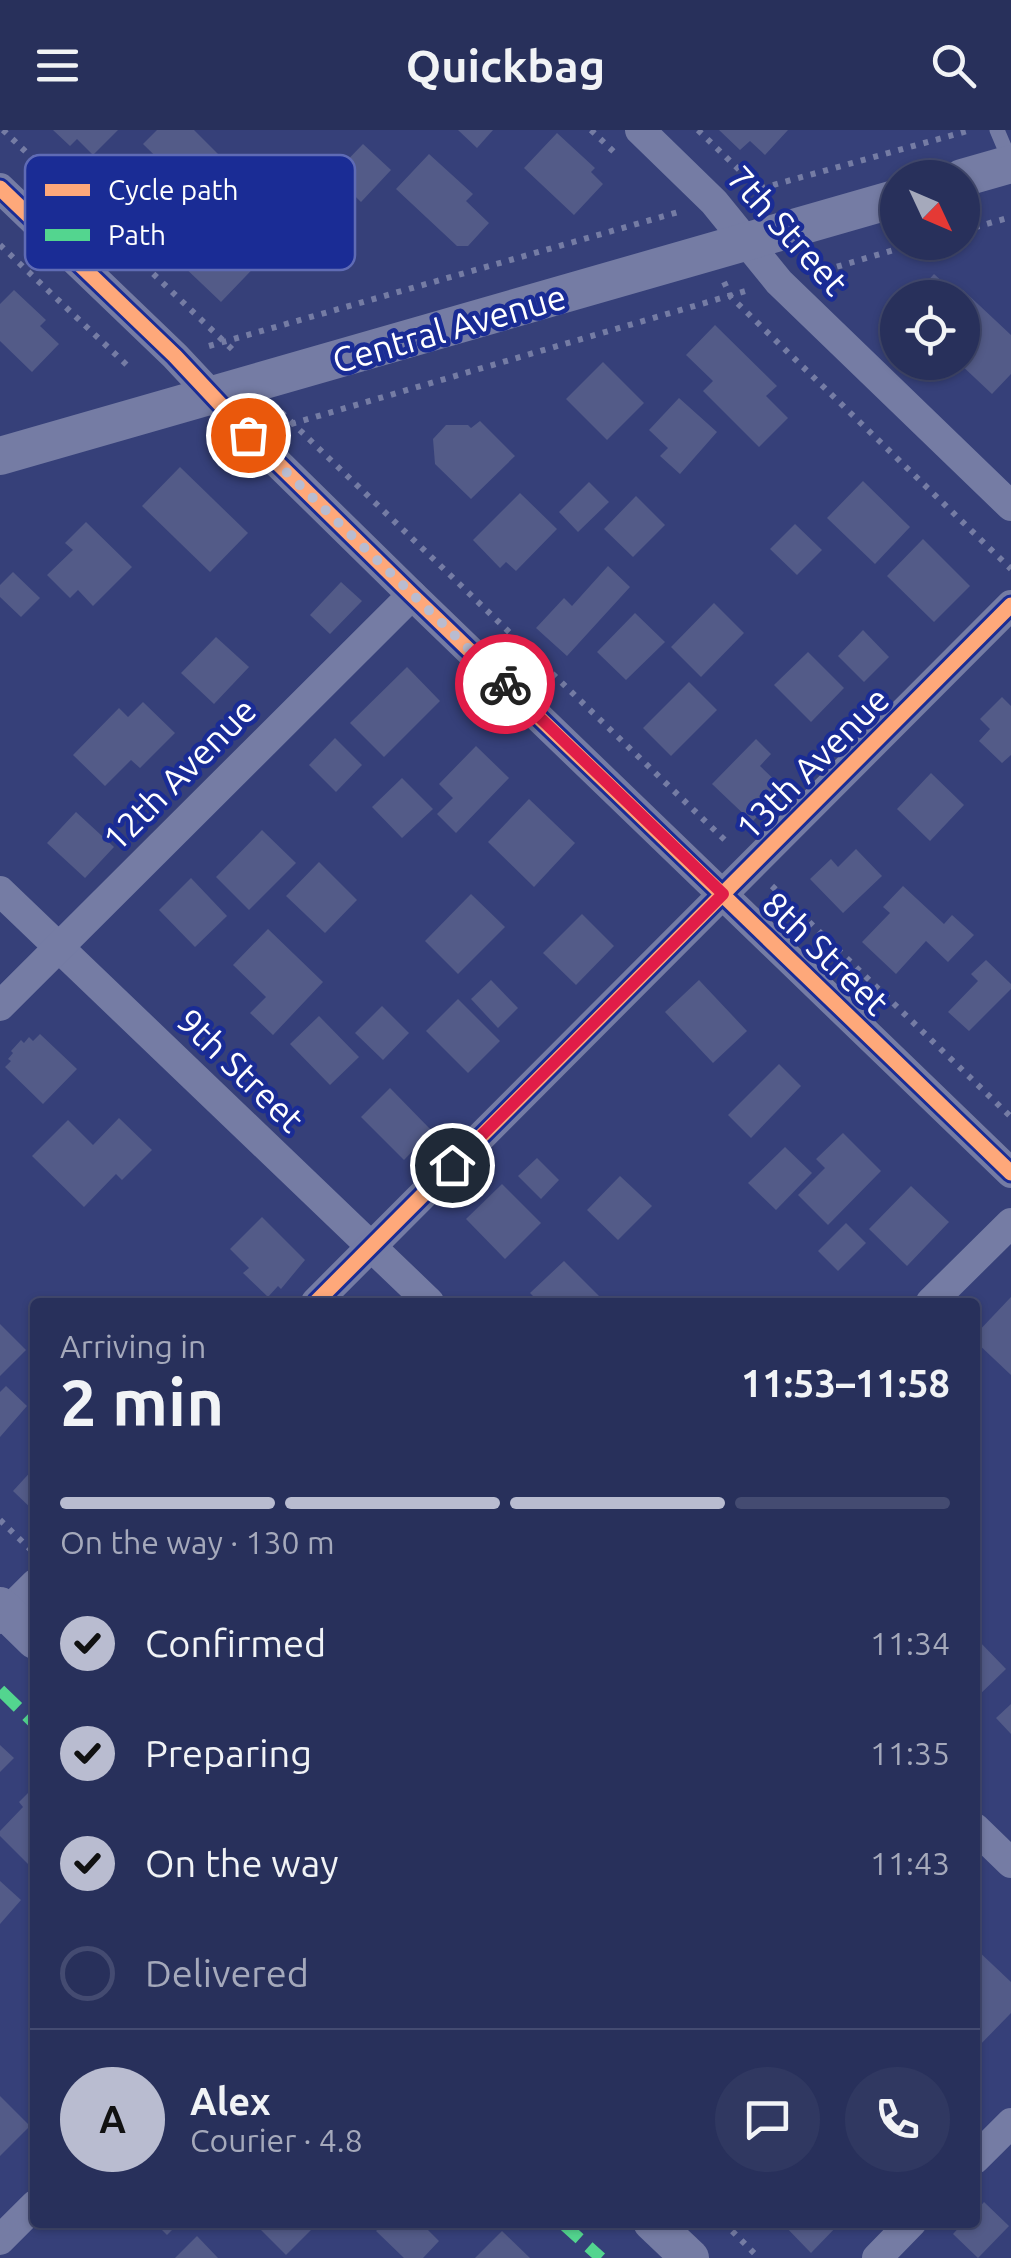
<!DOCTYPE html>
<meta charset="utf-8">
<style>
body{margin:0;font-family:Ubuntu,sans-serif;background:#303861;color:#f1f3f6;height:100vh;display:flex;flex-direction:column;font-size:38px;white-space:nowrap}
*{box-sizing:border-box;margin:0}
p{font-size:32px;color:#a5a9bb}
.icon{flex:none;width:55px;height:55px;fill:none;stroke:currentColor;stroke-width:2;stroke-linecap:round;stroke-linejoin:round}
.map{position:relative;flex:1;overflow:hidden}
.sheet{position:absolute;left:30px;top:1168px;width:950px;height:930px;display:flex;flex-direction:column;background:#28305b;border-radius:10px;box-shadow:0 2px 8px #0004,0 0 0 2px #444b71}
.sheet>*{flex:none}
.needle{width:65px;rotate:134deg}
.buttons{position:absolute;left:880px;top:30px;display:grid;gap:20px}
.buttons a{display:grid;place-items:center;width:100px;height:100px;border-radius:50%;background:#28305b;box-shadow:0 2px 8px #0004,0 0 0 2px #444b71;font-size:50px}
.pin{position:absolute;display:grid;place-items:center;width:85px;height:85px;color:#fff;margin:-42px;border:5px solid #fff;border-radius:50%;box-shadow:0 2px 10px #0007}
.courier{position:absolute;display:grid;place-items:center;width:100px;height:100px;margin:-50px;border:8px solid #e11d48;border-radius:50%;background:#fff;color:#222;box-shadow:0 2px 12px #0007}
.head em{font-style:normal;font-weight:700}
.head div{display:flex;flex-direction:column-reverse}
.head{display:flex;align-items:center;justify-content:space-between;height:170px;padding:0 30px}
h1{font-size:65px;font-weight:700;line-height:75px}
.bar{display:grid;grid-template-columns:repeat(4,1fr);gap:15px 10px;align-content:center;height:120px;padding:0 30px}
.bar i{height:12px;border-radius:8px;background:#444b71}
.bar .selected{background:#b9bcd0}
.bar p{grid-column:span 4}
.line{display:flex;align-items:center;gap:25px;padding:0 30px;border-top:2px solid #444b71}
.line div{flex:1}
.round{display:grid;place-items:center;flex:none;width:105px;height:105px;border-radius:52px;background:#303861}
ol{padding:0 30px;list-style:none}
li{display:flex;align-items:center;gap:30px;height:110px}
li p{margin-inline-start:auto}
li .icon{padding:10px;border-radius:50%;background:#b9bcd0;color:#111;stroke-width:4}
li:last-child{color:#a5a9bb}
li i{width:55px;height:55px;border:5px solid #444b71;border-radius:50%}
header{display:flex;justify-content:space-between;align-items:center;height:130px;padding:0 30px;background:#28305b;font-size:45px;font-weight:700}
.map>svg:first-child{display:block}
.building{fill:#535b88}
.lines{fill:none;stroke-linecap:round;stroke-linejoin:round}
.path{stroke:#757ca4;stroke-width:6;stroke-dasharray:5 8;stroke-linecap:butt}
.service{stroke:#757ca4;stroke-width:15}
.minor{stroke:#757ca4;stroke-width:30}
.tertiary{stroke:#757ca4;stroke-width:38}
.quiet{stroke:#53d58f;stroke-width:12;stroke-dasharray:25 12;stroke-linecap:butt}
.cycleway-casing{stroke:#1a2c95;stroke-width:21}
.cycleway{stroke:#fea87a;stroke-width:15}
.done{stroke:#b9bcd0;stroke-width:10;stroke-dasharray:0 18}
.route{stroke:#e11d48;stroke-width:12}
.labels{text-anchor:middle;dominant-baseline:central;stroke-width:9;stroke-linejoin:round;paint-order:stroke}
.street-label{font-size:35px;fill:#fff;stroke:#1a2c95}
.key{fill:#1a2c95;stroke:#5f6bb5;stroke-width:2.5}
.key-label{font-size:28px;fill:#fff}
</style>
<header><svg class="icon" aria-label="menu" viewBox="0 0 24 24"><path d="M4 6h16M4 12h16M4 18h16"/></svg>Quickbag<svg class="icon" aria-label="search" viewBox="0 0 24 24"><circle cx="10" cy="10" r="6"/><path d="M15 15l6 6"/></svg></header>
<div class="map">
<svg width="1011" height="2128" viewBox="0 0 1011 2128">
<rect width="100%" height="100%" fill="#364079"/>
<g class="building">
<path d="M53,0h65l-25,25 -16,-16 -7,7z"/>
<path d="M157,0h37l26,26 -32,32 -45,-44z"/>
<path d="M458,0h35l-16,18z"/>
<path d="M719,0h69l-23,25 -15,-14 -10,9z"/>
<path d="M557,3l38,35 -4,4 12,12 -29,31 -50,-47z"/>
<path d="M363,14l28,26 -30,32 -28,-27z"/>
<path d="M429,24l44,40 -7,7 23,22 -21,23h-11l-61,-57z"/>
<path d="M224,71l16,14 -8,8 34,32 -45,47 -41,-39 14,-14 -9,-8z"/>
<path d="M934,144l23,21 6,-5 48,45v39l-19,20 -34,-32h4v-64h-50z"/>
<path d="M14,160l32,30 -6,6 19,18 -27,28 -32,-31v-37z"/>
<path d="M715,195l62,61 -11,10 22,22 -29,29 -56,-56 10,-10 -27,-26z"/>
<path d="M603,232l41,41 -37,37 -41,-41z"/>
<path d="M679,268l38,34 -37,42 -20,-18 8,-8 -19,-18z"/>
<path d="M480,291l35,35 -44,43 -36,-35 -2,-25 13,-14h22l3,3z"/>
<path d="M180,337l68,66 -38,39 -68,-66z"/>
<path d="M863,351l47,46 -35,37 -48,-46z"/>
<path d="M589,352l20,20 -31,30 -19,-20z"/>
<path d="M520,363l37,36 -41,42 -10,-9 -6,6 -27,-28z"/>
<path d="M636,366l29,29 -32,32 -29,-28z"/>
<path d="M86,392l46,45 -39,39 -15,-16 -8,8 -23,-23 26,-25 -8,-7z"/>
<path d="M795,394l27,26 -25,25 -27,-26z"/>
<path d="M923,409l47,47 -36,36 -47,-46z"/>
<path d="M608,436l22,21 -63,69 -31,-28 28,-30 8,8z"/>
<path d="M13,442l27,26 -19,19 -21,-20v-12z"/>
<path d="M341,452l21,19 -32,33 -20,-19z"/>
<path d="M714,473l30,30 -43,44 -30,-30z"/>
<path d="M635,483l30,29 -39,38 -29,-28z"/>
<path d="M863,500l26,27 -25,25 -26,-26z"/>
<path d="M216,507l33,30 -35,37 -33,-31z"/>
<path d="M808,522l36,36 -33,34 -37,-37z"/>
<path d="M407,537l33,34 -56,56 -34,-34z"/>
<path d="M689,552l28,28 -46,46 -28,-28z"/>
<path d="M1002,567l9,9v49l-9,8 -23,-22 11,-12 -10,-10z"/>
<path d="M143,572l32,31 -35,35 -9,-8 -26,26 -32,-31 46,-47 9,9z"/>
<path d="M335,608l27,27 -26,27 -27,-27z"/>
<path d="M756,609l15,15 -11,12 24,23 -32,33 -40,-38z"/>
<path d="M476,616l33,32 -53,55 -19,-19 16,-16 -14,-14z"/>
<path d="M931,643l33,32 -34,36 -33,-32z"/>
<path d="M402,648l31,31 -31,29 -30,-31z"/>
<path d="M529,669l46,44 -41,44 -46,-45z"/>
<path d="M76,682l38,35 -29,31 -38,-35z"/>
<path d="M262,700l34,33 -47,47 -33,-33z"/>
<path d="M856,719l26,27 -39,37 -33,-34 21,-20 7,8z"/>
<path d="M319,732l38,38 -32,33 -39,-37z"/>
<path d="M191,748l36,38 -32,31 -36,-37z"/>
<path d="M903,756l41,38 8,-9 22,20 -26,27 -22,-21 -30,33 -34,-32 28,-29 -7,-6z"/>
<path d="M471,764l34,33 -47,47 -33,-33z"/>
<path d="M582,784l32,32 -38,39 -33,-32z"/>
<path d="M268,799l55,53 -50,53 -23,-22 16,-16 -33,-32z"/>
<path d="M986,830l25,24v5l-42,42 -21,-19 30,-31 -7,-7z"/>
<path d="M491,850l27,28 -20,20 -27,-29z"/>
<path d="M699,850l48,51 -34,32 -48,-51z"/>
<path d="M458,869l42,42 -32,32 -42,-42z"/>
<path d="M382,876l27,27 -26,27 -28,-27z"/>
<path d="M319,886l40,41 -29,28 -40,-41z"/>
<path d="M40,904l37,35 -34,35 -38,-37 6,-6 -3,-2 5,-6 -2,-2 10,-11 3,3 5,-6 4,4z"/>
<path d="M779,934l22,22 -50,52 -23,-23z"/>
<path d="M390,958l42,43 -28,29 -43,-43z"/>
<path d="M119,988l33,32 -30,30 -6,-6 -32,33 -52,-51 36,-36 25,25z"/>
<path d="M843,1003l38,38 -53,54 -30,-30 27,-27 -9,-9z"/>
<path d="M785,1017l27,26 -36,37 -28,-27z"/>
<path d="M537,1028l22,22 -18,19 -23,-23z"/>
<path d="M620,1046l32,30 -34,34 -31,-30z"/>
<path d="M502,1054l39,39 -36,36 -39,-40z"/>
<path d="M911,1056l38,36 -42,44 -38,-37z"/>
<path d="M262,1087l43,43 -24,29 -3,-3 -10,11 -25,-24 6,-5 -19,-19z"/>
<path d="M846,1093l20,20 -28,28 -20,-20z"/>
<path d="M564,1131l39,39 -3,2h-61l-9,-9z"/>
<path d="M1011,1167v78l-36,-34v-6z"/>
<path d="M0,1194l26,26 -26,26z"/>
<path d="M6,1256l21,20 -27,31v-45z"/>
<path d="M35,1337v45l-22,-21z"/>
<path d="M975,1507l31,32 -31,30z"/>
<path d="M1011,1574v30l-15,-16z"/>
<path d="M0,1615l14,13 -14,14z"/>
<path d="M35,1656v79l-3,3 -32,-32v-5l23,-24 -4,-5z"/>
<path d="M0,1751l21,19 -21,24z"/>
<path d="M975,1818l36,34v31l-36,37z"/>
<path d="M0,1966l30,30 -30,30z"/>
<path d="M984,2072l25,24 -31,32 -25,-24 11,-12h11v-10z"/>
<path d="M154,2092h26l-13,13z"/>
<path d="M253,2092h50l8,8 -25,25z"/>
<path d="M385,2092h42l-3,4 15,15 -16,17h-19l-28,-27z"/>
<path d="M781,2092h60l-30,31z"/>
<path d="M502,2101l28,27h-55z"/>
<path d="M197,2106l21,22h-43z"/>
</g>
<g class="lines">
<g class="path">
<path d="M3,0l234,224"/>
<path d="M591,0l24,23"/>
<path d="M698,0l62,60"/>
<path d="M748,62l223,-62"/>
<path d="M962,101l49,-14"/>
<path d="M0,115l130,123"/>
<path d="M812,144l109,-32"/>
<path d="M724,152l7,15 280,272"/>
<path d="M209,216l473,-135"/>
<path d="M281,282l448,432"/>
<path d="M291,294l458,-134"/>
<path d="M772,756l239,231"/>
<path d="M0,1390l35,34"/>
<path d="M723,2092l36,36"/>
</g>
<path class="service" d="M997,0l14,33"/>
<g class="minor">
<path d="M640,0l74,72 65,80 232,224"/>
<path d="M0,58l175,168 74,79 163,160 599,578"/>
<path d="M0,761l429,411"/>
<path d="M0,876l412,-411"/>
<path d="M316,1172l695,-697"/>
<path d="M931,1172l80,-79"/>
<path d="M0,1489l35,-35"/>
<path d="M975,1698l36,35"/>
<path d="M975,2029l36,-36"/>
<path d="M0,2110l35,-35"/>
<path d="M877,2128l35,-36"/>
</g>
<g class="tertiary">
<path d="M962,48l49,-14"/>
<path d="M0,326l898,-258"/>
<path d="M0,1476l35,34"/>
<path d="M652,2092l38,36"/>
</g>
<g class="quiet">
<path d="M0,1560l35,34"/>
<path d="M561,2092l40,36"/>
</g>
<defs>
<g id="cycleway">
<path d="M0,58l175,168 74,79 163,160 599,578"/>
<path d="M316,1172l695,-697"/>
</g>
</defs>
<use href="#cycleway" class="cycleway-casing"/>
<use href="#cycleway" class="cycleway"/>
</g>
<g class="lines">
<path class="done" d="M248,305l257,249"/>
<path class="route" d="M452,1035l271,-271 -218,-210"/>
</g>
<g class="labels">
<g class="street-label">
<text transform="translate(788 100) rotate(48)">7th Street</text>
<text transform="translate(449 198) rotate(-16)">Central Avenue</text>
<text transform="translate(812 633) rotate(-45)">13th Avenue</text>
<text transform="translate(179 644) rotate(-45)">12th Avenue</text>
<text transform="translate(826 823) rotate(44)">8th Street</text>
<text transform="translate(241 940) rotate(44)">9th Street</text>
</g>
</g>
<rect x="25" y="25" width="330" height="115" rx="15" class="key"/>
<rect x="45" y="54" width="45" height="12" fill="#fea87a"/>
<rect x="45" y="99" width="45" height="12" fill="#53d58f"/>
<g class="key-label">
<text x="108" y="70">Cycle path</text>
<text x="108" y="115">Path</text>
</g>
</svg>
<div class="buttons">
<a><svg class="needle" viewBox="-14 -14 28 28"><path d="M0-13l5 13h-10z" fill="#e53935"/><path d="M0 13l5-13h-10z" fill="#a5a9bb"/></svg></a>
<a><svg class="icon" aria-label="locate" viewBox="0 0 24 24"><circle cx="12" cy="12" r="6"/><path d="M12 2v4M12 18v4M2 12h4M18 12h4"/></svg></a>
</div>
<div class="pin" style="left:248px;top:305px;background:#ea580c"><svg class="icon" aria-label="bag" viewBox="0 0 24 24"><path d="M5 8h14l-1 12H6zM9 8a3 3 0 0 1 6 0"/></svg></div>
<div class="pin" style="left:452px;top:1035px;background:#1f2937"><svg class="icon" aria-label="home" viewBox="0 0 24 24"><path d="M3 11l9-7 9 7M6 9v11h12V9"/></svg></div>
<div class="courier" style="left:505px;top:554px"><svg class="icon" aria-label="bike" viewBox="0 0 24 24"><circle cx="6" cy="16" r="4"/><circle cx="18" cy="16" r="4"/><path d="M6 16l4-8h5l3 8M10 8l3 8H6M13 5h3"/></svg></div>
<section class="sheet">
<div class="head"><div><h1>2 min</h1><p>Arriving in</p></div><em>11:53–11:58</em></div>
<div class="bar"><i class="selected"></i><i class="selected"></i><i class="selected"></i><i></i><p>On the way · 130 m</p></div>
<ol>
<li><svg class="icon" aria-label="check" viewBox="0 0 24 24"><path d="M5 12l5 5 9-10"/></svg>Confirmed<p>11:34</p></li>
<li><svg class="icon" aria-label="check" viewBox="0 0 24 24"><path d="M5 12l5 5 9-10"/></svg>Preparing<p>11:35</p></li>
<li><svg class="icon" aria-label="check" viewBox="0 0 24 24"><path d="M5 12l5 5 9-10"/></svg>On the way<p>11:43</p></li>
<li><i></i>Delivered</li>
</ol>
<div class="line" style="height:180px"><b class="round" style="background:#b9bcd0;color:#111">A</b><div><b>Alex</b><p>Courier · 4.8</p></div><a class="round"><svg class="icon" aria-label="chat" viewBox="0 0 24 24"><path d="M4 5h16v11H9l-5 4z"/></svg></a><a class="round"><svg class="icon" aria-label="phone" viewBox="0 0 24 24"><path d="M5 4h4l2 5-3 2q2 4 5 5l2-3 5 2v4C11 20 4 13 5 4z"/></svg></a></div>
</section>
</div>
